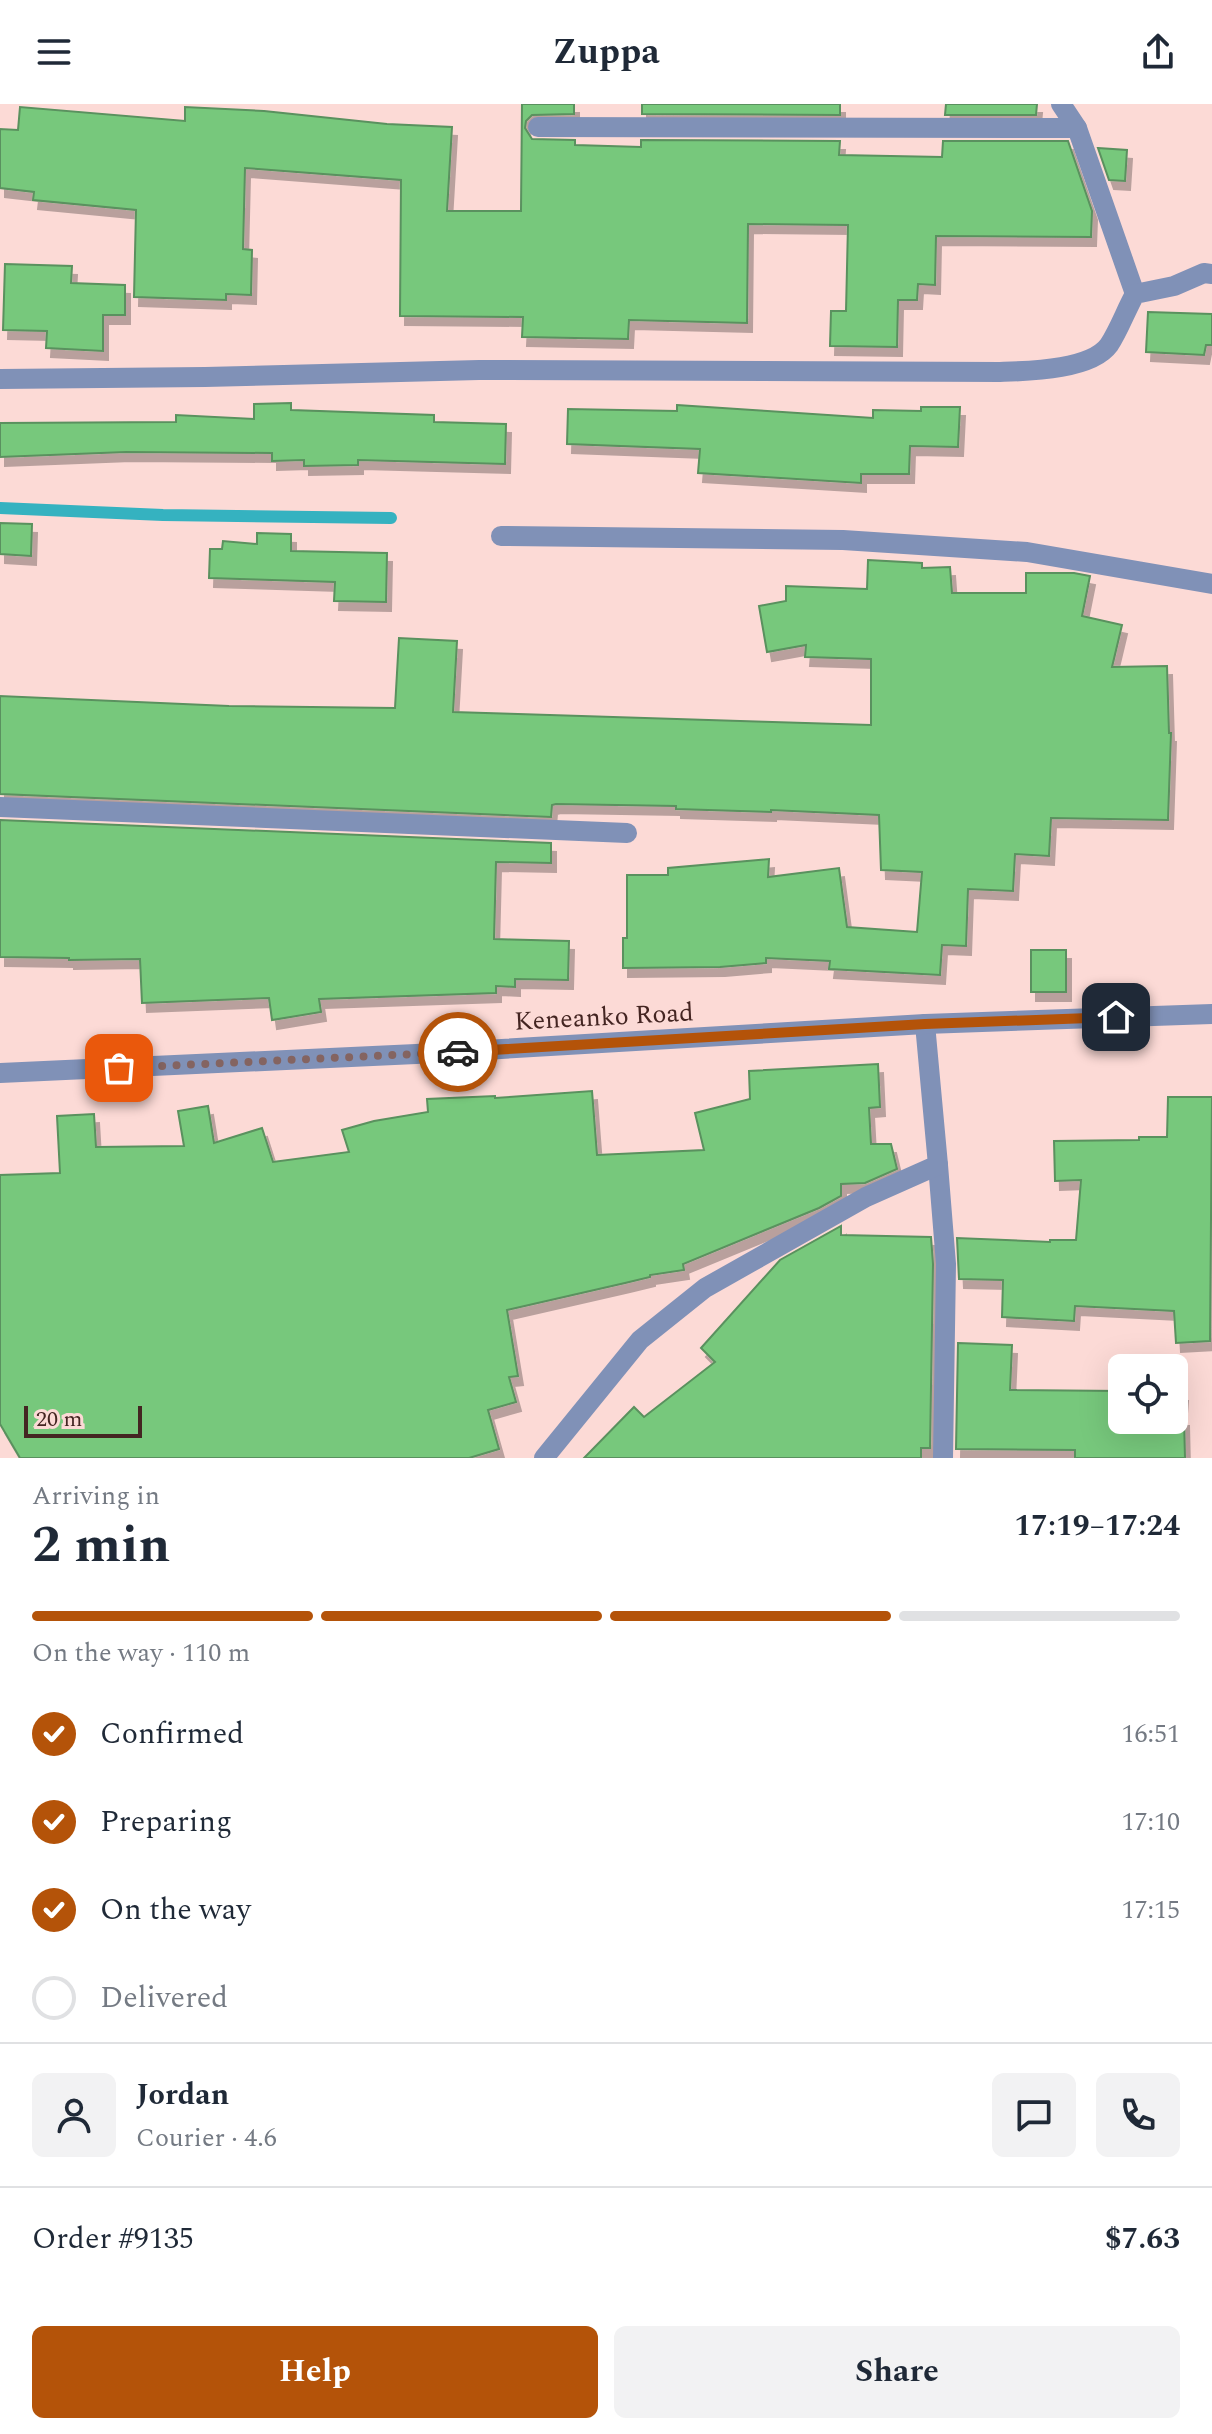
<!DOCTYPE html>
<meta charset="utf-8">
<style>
body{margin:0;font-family:Spectral,serif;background:#f2f2f3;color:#1f2937;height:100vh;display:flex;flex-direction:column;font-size:30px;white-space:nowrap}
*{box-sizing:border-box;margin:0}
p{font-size:26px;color:#747a83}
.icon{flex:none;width:44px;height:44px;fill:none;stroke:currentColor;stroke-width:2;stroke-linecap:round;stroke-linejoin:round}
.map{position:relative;height:1354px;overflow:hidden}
.panel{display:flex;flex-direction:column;background:#fff;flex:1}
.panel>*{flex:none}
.fabs{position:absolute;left:1108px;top:1250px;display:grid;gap:16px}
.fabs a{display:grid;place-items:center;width:80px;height:80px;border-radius:12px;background:#fff;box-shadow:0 8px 32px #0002;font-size:40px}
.scale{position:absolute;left:24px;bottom:20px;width:118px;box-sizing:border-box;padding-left:8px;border:4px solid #442522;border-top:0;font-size:22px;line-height:28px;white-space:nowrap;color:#442522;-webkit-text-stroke:6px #fcdad6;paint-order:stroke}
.pin{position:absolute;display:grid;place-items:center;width:68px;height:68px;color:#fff;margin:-34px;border-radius:16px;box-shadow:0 4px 12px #0006}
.courier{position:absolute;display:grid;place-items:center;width:80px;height:80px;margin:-40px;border:6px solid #b45309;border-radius:50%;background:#fff;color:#222;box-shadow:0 2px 10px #0007}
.overview em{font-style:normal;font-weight:700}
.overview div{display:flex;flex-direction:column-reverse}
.overview{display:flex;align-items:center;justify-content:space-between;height:136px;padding:0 32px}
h1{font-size:52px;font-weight:700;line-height:60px}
.bar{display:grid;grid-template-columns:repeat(4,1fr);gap:12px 8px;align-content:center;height:96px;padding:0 32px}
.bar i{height:10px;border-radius:6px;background:#e0e1e3}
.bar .current{background:#b45309}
.bar p{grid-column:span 4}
.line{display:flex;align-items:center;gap:20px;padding:0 32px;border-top:2px solid #e0e1e3}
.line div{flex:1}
.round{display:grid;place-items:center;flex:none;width:84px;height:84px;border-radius:12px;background:#f2f2f3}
ol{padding:0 32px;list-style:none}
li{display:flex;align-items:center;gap:24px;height:88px}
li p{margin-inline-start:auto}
li .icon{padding:8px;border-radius:50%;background:#b45309;color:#fff;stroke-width:4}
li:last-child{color:#747a83}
li i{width:44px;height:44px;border:4px solid #e0e1e3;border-radius:50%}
.action{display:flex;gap:16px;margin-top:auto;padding:16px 32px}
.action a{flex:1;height:92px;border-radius:12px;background:#b45309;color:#fff;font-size:32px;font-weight:700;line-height:92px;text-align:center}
.action a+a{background:#f2f2f3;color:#1f2937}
header{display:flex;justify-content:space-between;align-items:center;height:104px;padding:0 32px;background:#fff;font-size:36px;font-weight:700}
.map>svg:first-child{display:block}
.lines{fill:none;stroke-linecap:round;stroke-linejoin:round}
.stream{stroke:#35b2c0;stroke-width:12}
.building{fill:#77c87c;stroke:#5a915e;stroke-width:2;filter:url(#shadow)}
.minor{stroke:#8091b7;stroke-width:20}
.tertiary{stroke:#8091b7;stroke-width:20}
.done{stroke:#846461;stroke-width:8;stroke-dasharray:0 14.4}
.route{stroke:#b45309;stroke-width:10}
.labels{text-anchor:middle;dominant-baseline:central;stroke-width:6;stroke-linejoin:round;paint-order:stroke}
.street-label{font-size:26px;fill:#442522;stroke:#fcdad6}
</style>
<header><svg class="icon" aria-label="menu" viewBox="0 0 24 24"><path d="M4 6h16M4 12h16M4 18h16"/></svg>Zuppa<svg class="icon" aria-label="share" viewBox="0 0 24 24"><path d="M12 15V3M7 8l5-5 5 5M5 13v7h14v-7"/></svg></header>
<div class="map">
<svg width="1212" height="1354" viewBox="0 0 1212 1354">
<defs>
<filter id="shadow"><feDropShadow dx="5" dy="9" stdDeviation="0" flood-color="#0004"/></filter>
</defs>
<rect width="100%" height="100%" fill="#fcdad6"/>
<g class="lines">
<path class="stream" d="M0,404l163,7 228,3"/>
</g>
<g class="building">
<path d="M522,0h52v10l-42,1 -6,6 -1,7 7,11 43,1v5l66,2v-7l199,1 -1,14 103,2 1,-16h125l24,70 -1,26 -155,-1 -1,49 -17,-1 -1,16h-19l-1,47 -67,-1 1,-35h15l2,-86 -100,-1 -1,99 -118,-3 -1,19 -106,-2 1,-20 -123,-1 1,-136 -156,-12 -2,81 9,1 -1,45 -25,-1v6l-92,-3 2,-87 -103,-10 1,-8 -34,-4v-59l18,1 2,-23 165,14v-14l79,4 123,13 65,3 -5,84h74z"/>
<path d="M642,0h198v11l-198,-1z"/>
<path d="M946,0h91l-1,11h-91z"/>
<path d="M1098,44l29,2 -2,31 -16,-1z"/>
<path d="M5,160l67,2 -1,17 54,2v30h-22v36l-57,-3 1,-17 -44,-1z"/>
<path d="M1148,208l64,2v31h-6l-2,10 -58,-3z"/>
<path d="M291,299v7l143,5v7l72,2 -1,40 -147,-4v5l-54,1v-6l-32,1v-8l-146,-1 -126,5v-34l176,-1v-7l78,4v-15z"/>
<path d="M677,301l196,13v-8l48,1v-4h39l-2,40 -48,-1 -1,28h-48v9l-163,-10 2,-24 -133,-5 1,-35 109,2z"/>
<path d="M0,419l32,1 -1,32 -31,-2z"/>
<path d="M257,429l34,1v17l96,2 -1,49 -52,-1 1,-19 -126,-4 1,-29h12l1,-8 34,3z"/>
<path d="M868,456l54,3v5l28,-1 2,26h74v-20h48l16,3 -8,40 40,9 -10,42 55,-1 2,67h2l-3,87 -117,-2 -2,38 -34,-2 -2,37 -45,-2 -2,57 -24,-1 -2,30 -111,-6 1,-8 -64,-3v5l-46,4 -97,1v-30h4v-63h41v-7l101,-9 -1,18 71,-9 8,59 70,5 5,-60 -41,-2 -2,-55 -108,-5v2l-95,-3v-3l-120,-2 -4,1 -1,12 -551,-23v-98l229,10 166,2 4,-70 58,3 -4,71 418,13v-66l-66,-2 1,-12 -39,7 -8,-46 27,-5v-15l81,3z"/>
<path d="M0,716l551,23v20l-55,-1 -2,77 75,2 -1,39 -53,-1v8l-19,-1v7l-177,6 2,13 -49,8 -3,-22 -127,5 -2,-44 -71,1v-2l-69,-1z"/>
<rect x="1031" y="846" width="35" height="42"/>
<path d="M878,960l2,43 -11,1 2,36h20l6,25 -32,14 -24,1v12l-22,12 -136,56 1,6 -34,5v2l-25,6 -118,27 11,66 -9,1 7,25 -28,8 11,39 -30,9h-449l-20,-34v-249l60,-2 -3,-57 37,-2 2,33 88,-1 -6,-35 30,-5 6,37 48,-15 11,34 76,-10 -7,-22 32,-9 54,-9 -1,-13 68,-3v2l97,-7 5,64 107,-5 -9,-37 55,-14 -1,-28z"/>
<path d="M1168,993h44l-2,244 -34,2 -2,-32 -99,-5 -1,15 -72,-4 1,-37 -44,-1 -2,-41 93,4v-2h26l5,-60 -26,1 -1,-40 85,-1v-3h28z"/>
<path d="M841,1122v9l90,2 2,27 -3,184h-9v10h-337l50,-51 10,10 71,-55 -14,-14 79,-88z"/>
<path d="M958,1239l54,2 -2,45 112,1v29h52v-28h9l-2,25h3l1,41h-110v-8l-119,-1z"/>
</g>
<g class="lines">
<g class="minor">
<path d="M1061,0l16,24 58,166"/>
<path d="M538,23l539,1"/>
<path d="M0,275l205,-2 274,-7 521,2c28,-1 91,-2 109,-27 10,-15 17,-35 26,-51l39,-8 30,-13 8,1"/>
<path d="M501,432l342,4 184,12 185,32"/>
<path d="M0,703l627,26"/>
<path d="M938,1061l8,99 -3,194"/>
<path d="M544,1354l96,-118 65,-52 161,-91 72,-32 -13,-141"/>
</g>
<path class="tertiary" d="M0,969l416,-19 509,-30 287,-10"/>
</g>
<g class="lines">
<path class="done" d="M119,964l339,-16"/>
<path class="route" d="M458,948l467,-28 191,-7"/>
</g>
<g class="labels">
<g class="street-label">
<text transform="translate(604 913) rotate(-3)">Keneanko Road</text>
</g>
</g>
</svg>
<div class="fabs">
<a><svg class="icon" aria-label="locate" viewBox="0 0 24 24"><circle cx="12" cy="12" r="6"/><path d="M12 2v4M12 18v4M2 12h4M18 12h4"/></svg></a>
</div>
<div class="scale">20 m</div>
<div class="pin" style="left:119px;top:964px;background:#ea580c"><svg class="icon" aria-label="bag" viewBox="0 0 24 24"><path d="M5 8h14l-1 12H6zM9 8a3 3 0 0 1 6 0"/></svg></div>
<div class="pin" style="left:1116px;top:913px;background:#1f2937"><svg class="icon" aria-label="home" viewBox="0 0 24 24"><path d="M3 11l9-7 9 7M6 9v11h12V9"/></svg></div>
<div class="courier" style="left:458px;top:948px"><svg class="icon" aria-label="car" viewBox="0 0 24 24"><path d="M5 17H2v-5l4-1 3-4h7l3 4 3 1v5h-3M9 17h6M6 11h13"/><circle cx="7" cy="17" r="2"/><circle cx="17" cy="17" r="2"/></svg></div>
</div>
<section class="panel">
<div class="overview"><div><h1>2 min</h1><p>Arriving in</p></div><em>17:19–17:24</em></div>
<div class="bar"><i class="current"></i><i class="current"></i><i class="current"></i><i></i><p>On the way · 110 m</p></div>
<ol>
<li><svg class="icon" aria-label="check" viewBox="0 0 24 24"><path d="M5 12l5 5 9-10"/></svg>Confirmed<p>16:51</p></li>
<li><svg class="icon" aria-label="check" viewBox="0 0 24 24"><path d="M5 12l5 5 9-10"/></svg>Preparing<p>17:10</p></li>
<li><svg class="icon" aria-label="check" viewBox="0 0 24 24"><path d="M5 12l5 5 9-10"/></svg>On the way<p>17:15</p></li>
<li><i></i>Delivered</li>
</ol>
<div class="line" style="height:144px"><a class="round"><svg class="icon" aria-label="person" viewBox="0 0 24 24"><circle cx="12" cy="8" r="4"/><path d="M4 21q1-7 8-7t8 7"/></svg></a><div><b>Jordan</b><p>Courier · 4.6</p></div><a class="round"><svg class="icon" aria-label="chat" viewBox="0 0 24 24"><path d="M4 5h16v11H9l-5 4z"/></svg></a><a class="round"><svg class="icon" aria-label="phone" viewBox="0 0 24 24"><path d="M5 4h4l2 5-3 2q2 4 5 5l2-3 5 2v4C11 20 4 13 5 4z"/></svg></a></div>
<div class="line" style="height:104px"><div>Order #9135</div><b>$7.63</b></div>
<div class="action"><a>Help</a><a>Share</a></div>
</section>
